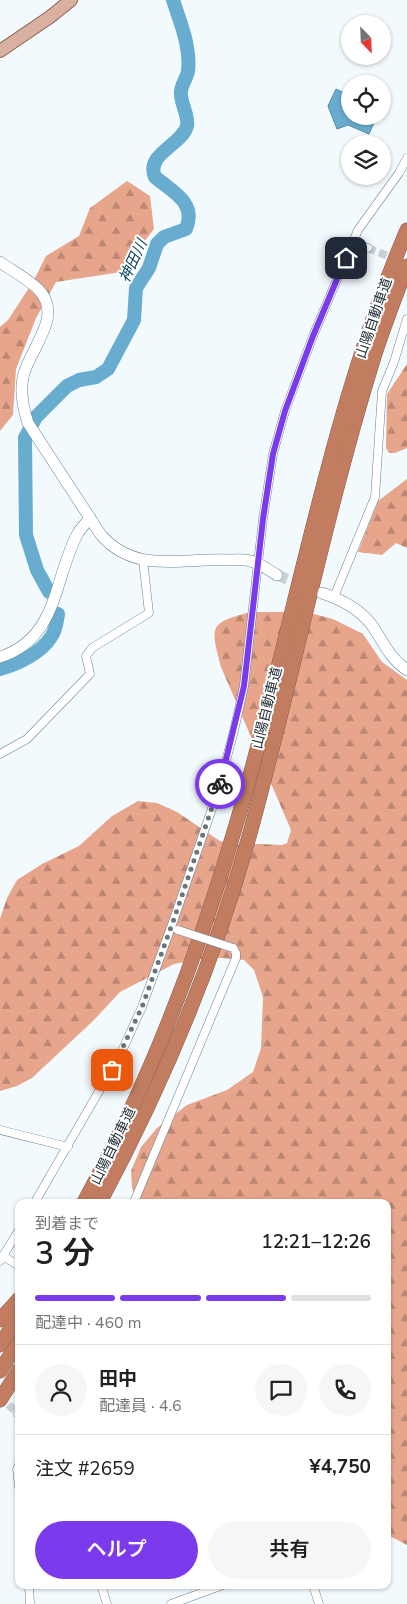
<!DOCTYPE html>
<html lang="ja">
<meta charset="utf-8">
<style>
body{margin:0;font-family:"Nunito Sans","Noto Sans JP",sans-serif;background:#f6f6f6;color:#202124;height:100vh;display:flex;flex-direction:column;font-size:19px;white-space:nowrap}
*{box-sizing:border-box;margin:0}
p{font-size:16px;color:#757577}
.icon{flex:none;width:28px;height:28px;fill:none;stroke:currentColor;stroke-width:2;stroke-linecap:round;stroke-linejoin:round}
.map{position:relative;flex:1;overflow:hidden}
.drawer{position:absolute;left:15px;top:1199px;width:376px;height:390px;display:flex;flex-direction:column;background:#fff;border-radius:10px;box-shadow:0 1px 4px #0004}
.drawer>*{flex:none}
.needle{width:32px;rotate:157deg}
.controls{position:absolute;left:341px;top:15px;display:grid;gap:10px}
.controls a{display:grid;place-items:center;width:50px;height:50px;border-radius:50%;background:#fff;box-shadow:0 1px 4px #0004;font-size:25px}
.pin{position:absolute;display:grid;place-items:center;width:42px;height:42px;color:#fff;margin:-21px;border-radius:10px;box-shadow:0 2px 8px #0006}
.courier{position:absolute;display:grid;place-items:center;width:50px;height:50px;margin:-25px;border:4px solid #7c3aed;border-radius:50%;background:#fff;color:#222;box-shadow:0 1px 6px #0007}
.overview em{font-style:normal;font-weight:600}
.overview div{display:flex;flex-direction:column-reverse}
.overview{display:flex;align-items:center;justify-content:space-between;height:85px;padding:0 20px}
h1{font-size:32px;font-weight:600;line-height:38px}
.bar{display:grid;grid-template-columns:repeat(4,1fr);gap:8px 5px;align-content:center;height:60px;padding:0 20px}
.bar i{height:6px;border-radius:4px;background:#e0e0e0}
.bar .active{background:#7c3aed}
.bar p{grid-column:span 4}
.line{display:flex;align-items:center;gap:12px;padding:0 20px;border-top:1px solid #e0e0e0}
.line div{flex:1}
.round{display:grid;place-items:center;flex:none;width:52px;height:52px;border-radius:26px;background:#f6f6f6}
.cta{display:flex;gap:10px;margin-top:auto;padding:10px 20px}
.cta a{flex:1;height:58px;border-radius:30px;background:#7c3aed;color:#fff;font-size:20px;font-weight:600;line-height:58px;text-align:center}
.cta a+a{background:#f6f6f6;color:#202124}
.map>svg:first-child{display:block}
.forest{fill:url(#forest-firs)}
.water{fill:#68add0;stroke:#5287a2}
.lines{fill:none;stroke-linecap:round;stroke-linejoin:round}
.river{stroke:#68add0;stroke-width:14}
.street-tunnel{stroke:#c9d1d6;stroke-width:8;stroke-dasharray:8 4;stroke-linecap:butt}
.secondary-tunnel{stroke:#c9d1d6;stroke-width:11;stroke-dasharray:11 5.5;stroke-linecap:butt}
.street-casing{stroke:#638495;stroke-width:9}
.secondary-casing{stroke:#638495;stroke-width:12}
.primary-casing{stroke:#896152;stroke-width:14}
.highway-casing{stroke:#896152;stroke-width:15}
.street{stroke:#fff;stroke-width:8}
.secondary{stroke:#fff;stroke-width:11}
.primary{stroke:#dab1a0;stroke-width:12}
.highway{stroke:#c27d61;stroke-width:14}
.street-bridge-casing{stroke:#638495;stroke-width:9;stroke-linecap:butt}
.street-bridge{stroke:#fff;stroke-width:8}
.done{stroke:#6a757b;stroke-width:5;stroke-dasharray:0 9}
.route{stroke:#7c3aed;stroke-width:6}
.labels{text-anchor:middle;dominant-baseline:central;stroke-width:4;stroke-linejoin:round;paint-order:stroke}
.street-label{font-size:14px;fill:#202e35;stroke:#fff}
.water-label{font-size:15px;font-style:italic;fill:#06435b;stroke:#fff}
</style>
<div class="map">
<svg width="407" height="1604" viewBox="0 0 407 1604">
<defs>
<pattern id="forest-firs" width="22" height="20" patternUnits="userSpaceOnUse" patternTransform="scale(1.25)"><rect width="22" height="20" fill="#e7a58c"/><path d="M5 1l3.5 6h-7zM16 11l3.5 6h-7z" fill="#bb8773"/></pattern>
</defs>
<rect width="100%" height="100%" fill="#f3fafe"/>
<g class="forest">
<path d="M127,181l23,15 4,33 -33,43 -65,10 -20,36 -20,51 -3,46 -13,16v-104l8,-7 26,-40 12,-24 33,-20 11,-28z"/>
<path d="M407,364v84l-12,5h-6l-3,-5 1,-54z"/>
<path d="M407,479v69l-11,-5 -14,12 -24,-3 20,-51z"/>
<path d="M251,612h55l27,7 30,15 19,28 25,18v865l-19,-10v-333h-251l-5,-14 -1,-17 10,-24 16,-19 30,-23 40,-15 26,-18 8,-24 2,-51 -9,-27 -10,-10 -32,-3 -38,7 -54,28 -26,28 -62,58 -15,8 -17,5v-172l7,-21 10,-18 25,-16 37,-18 33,-30 26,-15 19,2 20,9 43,29 16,4 26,-1 20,1 5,-2 4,-13 -70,-163c-10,-40 -14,-44 30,-55z"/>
</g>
<path class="water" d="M336,89l14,7v20h27l-8,18 -21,-9 -11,4 -9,-23z"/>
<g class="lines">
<g class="river">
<path d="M49,592l-12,-22 -11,-35 -1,-97 11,-21 31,-31 12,-6 17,-3 12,-8 26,-49 2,-32 13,-20 8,-24 7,-7 22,-8c11,-26 -13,-37 -31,-52 -10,-23 27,-32 32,-51 2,-11 -7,-23 -6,-34 0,-7 6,-14 7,-21 3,-24 -8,-49 -15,-71"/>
<path d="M0,669c18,-5 41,-16 51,-32 5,-6 6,-16 7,-23"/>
</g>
<g class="street-tunnel">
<path d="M368,248l30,12"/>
<path d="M0,1396l18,18"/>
</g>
<path class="secondary-tunnel" d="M277,575l30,12"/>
<defs>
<g id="street">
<path d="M353,243l15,5"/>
<path d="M334,597l41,-100 7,-106 12,-29 13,-43"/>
<path d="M0,754l27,-15 63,-65 -4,-18 6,-8 57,-35 -6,-53"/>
<path d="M0,1130l68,17"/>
<path d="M35,1202l86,-149 21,-46 32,-88 43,-125 17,-63 10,-45 19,-167 10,-65 12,-43 28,-75 45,-106 41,-57 8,-15"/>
<path d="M134,1202l102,-244v-5l-3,-5"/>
<path d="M3,1256l13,8"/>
<path d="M0,1261l19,-31"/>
<path d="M18,1414l1,1"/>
<path d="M19,1465l-2,4 2,18"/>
<path d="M29,1585l1,19"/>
<path d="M101,1585l6,19"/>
<path d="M313,1585l6,19"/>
<path d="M171,1604l52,-19"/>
</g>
<g id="secondary">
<path d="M0,262c11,8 28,17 38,27 27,27 -9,60 -15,88 -3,15 0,31 5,46l73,112c34,39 80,23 126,25 7,0 16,-1 23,1 10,2 18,9 27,14"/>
<path d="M322,593c18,6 37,16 49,31 12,17 18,34 36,46"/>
<path d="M0,657c59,-19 53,-78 78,-124 3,-5 8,-10 12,-15"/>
</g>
<path id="primary" d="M0,51l50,-34 21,-17"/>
<g id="highway">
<path d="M84,1202c65,-118 114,-247 152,-377 59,-198 90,-404 171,-595"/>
<path d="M100,1202c63,-118 117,-247 152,-376 42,-155 74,-313 121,-466 10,-32 22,-63 34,-94"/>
<path d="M0,1320l19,-21"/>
<path d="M0,1345l19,-29"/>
<path d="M0,1371l19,-29"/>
<path d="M0,1400l19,-30"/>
</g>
</defs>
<use href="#street" class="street-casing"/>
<use href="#secondary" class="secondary-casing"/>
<use href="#primary" class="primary-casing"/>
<use href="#highway" class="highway-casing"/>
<use href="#street" class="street"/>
<use href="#secondary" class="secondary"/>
<use href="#primary" class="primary"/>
<use href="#highway" class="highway"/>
<defs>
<path id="street-bridge" d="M178,930l55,18"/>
</defs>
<use href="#street-bridge" class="street-bridge-casing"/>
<use href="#street-bridge" class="street-bridge"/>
</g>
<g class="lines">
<path class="done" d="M112,1070l30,-63 32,-88 46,-135"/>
<path class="route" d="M220,784l24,-98 19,-167 10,-65 12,-43 28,-75 33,-78"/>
</g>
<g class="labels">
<g class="street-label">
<text transform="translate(374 318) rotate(-71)">山陽自動車道</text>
<text transform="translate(267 708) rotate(-76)">山陽自動車道</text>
<text transform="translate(113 1146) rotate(-64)">山陽自動車道</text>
</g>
<g class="water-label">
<text transform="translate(133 261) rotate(-65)">神田川</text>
</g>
</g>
</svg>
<div class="controls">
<a><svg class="needle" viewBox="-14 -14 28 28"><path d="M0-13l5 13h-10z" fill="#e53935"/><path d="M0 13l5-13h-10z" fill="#757577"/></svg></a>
<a><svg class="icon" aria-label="locate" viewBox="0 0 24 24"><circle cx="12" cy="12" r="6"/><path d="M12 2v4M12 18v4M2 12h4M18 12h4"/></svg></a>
<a><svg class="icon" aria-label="layers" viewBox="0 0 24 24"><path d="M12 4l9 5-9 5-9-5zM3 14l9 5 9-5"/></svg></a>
</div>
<div class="pin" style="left:112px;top:1070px;background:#ea580c"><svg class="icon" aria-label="bag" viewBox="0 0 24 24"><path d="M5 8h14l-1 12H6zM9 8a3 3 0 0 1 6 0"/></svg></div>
<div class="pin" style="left:346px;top:258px;background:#1f2937"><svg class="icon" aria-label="home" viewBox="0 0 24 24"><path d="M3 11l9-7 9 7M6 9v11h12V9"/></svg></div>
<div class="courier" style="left:220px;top:784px"><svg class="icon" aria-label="bike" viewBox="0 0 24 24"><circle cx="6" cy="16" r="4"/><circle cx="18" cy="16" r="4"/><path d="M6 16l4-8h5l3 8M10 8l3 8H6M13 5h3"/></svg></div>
<section class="drawer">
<div class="overview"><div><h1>3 分</h1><p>到着まで</p></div><em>12:21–12:26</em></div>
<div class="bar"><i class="active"></i><i class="active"></i><i class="active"></i><i></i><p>配達中 · 460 m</p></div>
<div class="line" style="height:90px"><a class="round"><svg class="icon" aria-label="person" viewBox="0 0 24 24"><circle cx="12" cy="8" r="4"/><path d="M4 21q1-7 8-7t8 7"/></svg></a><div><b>田中</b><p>配達員 · 4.6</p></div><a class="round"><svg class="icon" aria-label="chat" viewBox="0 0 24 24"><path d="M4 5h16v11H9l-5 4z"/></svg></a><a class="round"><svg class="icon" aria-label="phone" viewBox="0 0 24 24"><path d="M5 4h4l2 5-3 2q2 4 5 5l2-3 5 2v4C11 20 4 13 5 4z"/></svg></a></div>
<div class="line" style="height:65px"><div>注文 #2659</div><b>¥4,750</b></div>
<div class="cta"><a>ヘルプ</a><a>共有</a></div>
</section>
</div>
